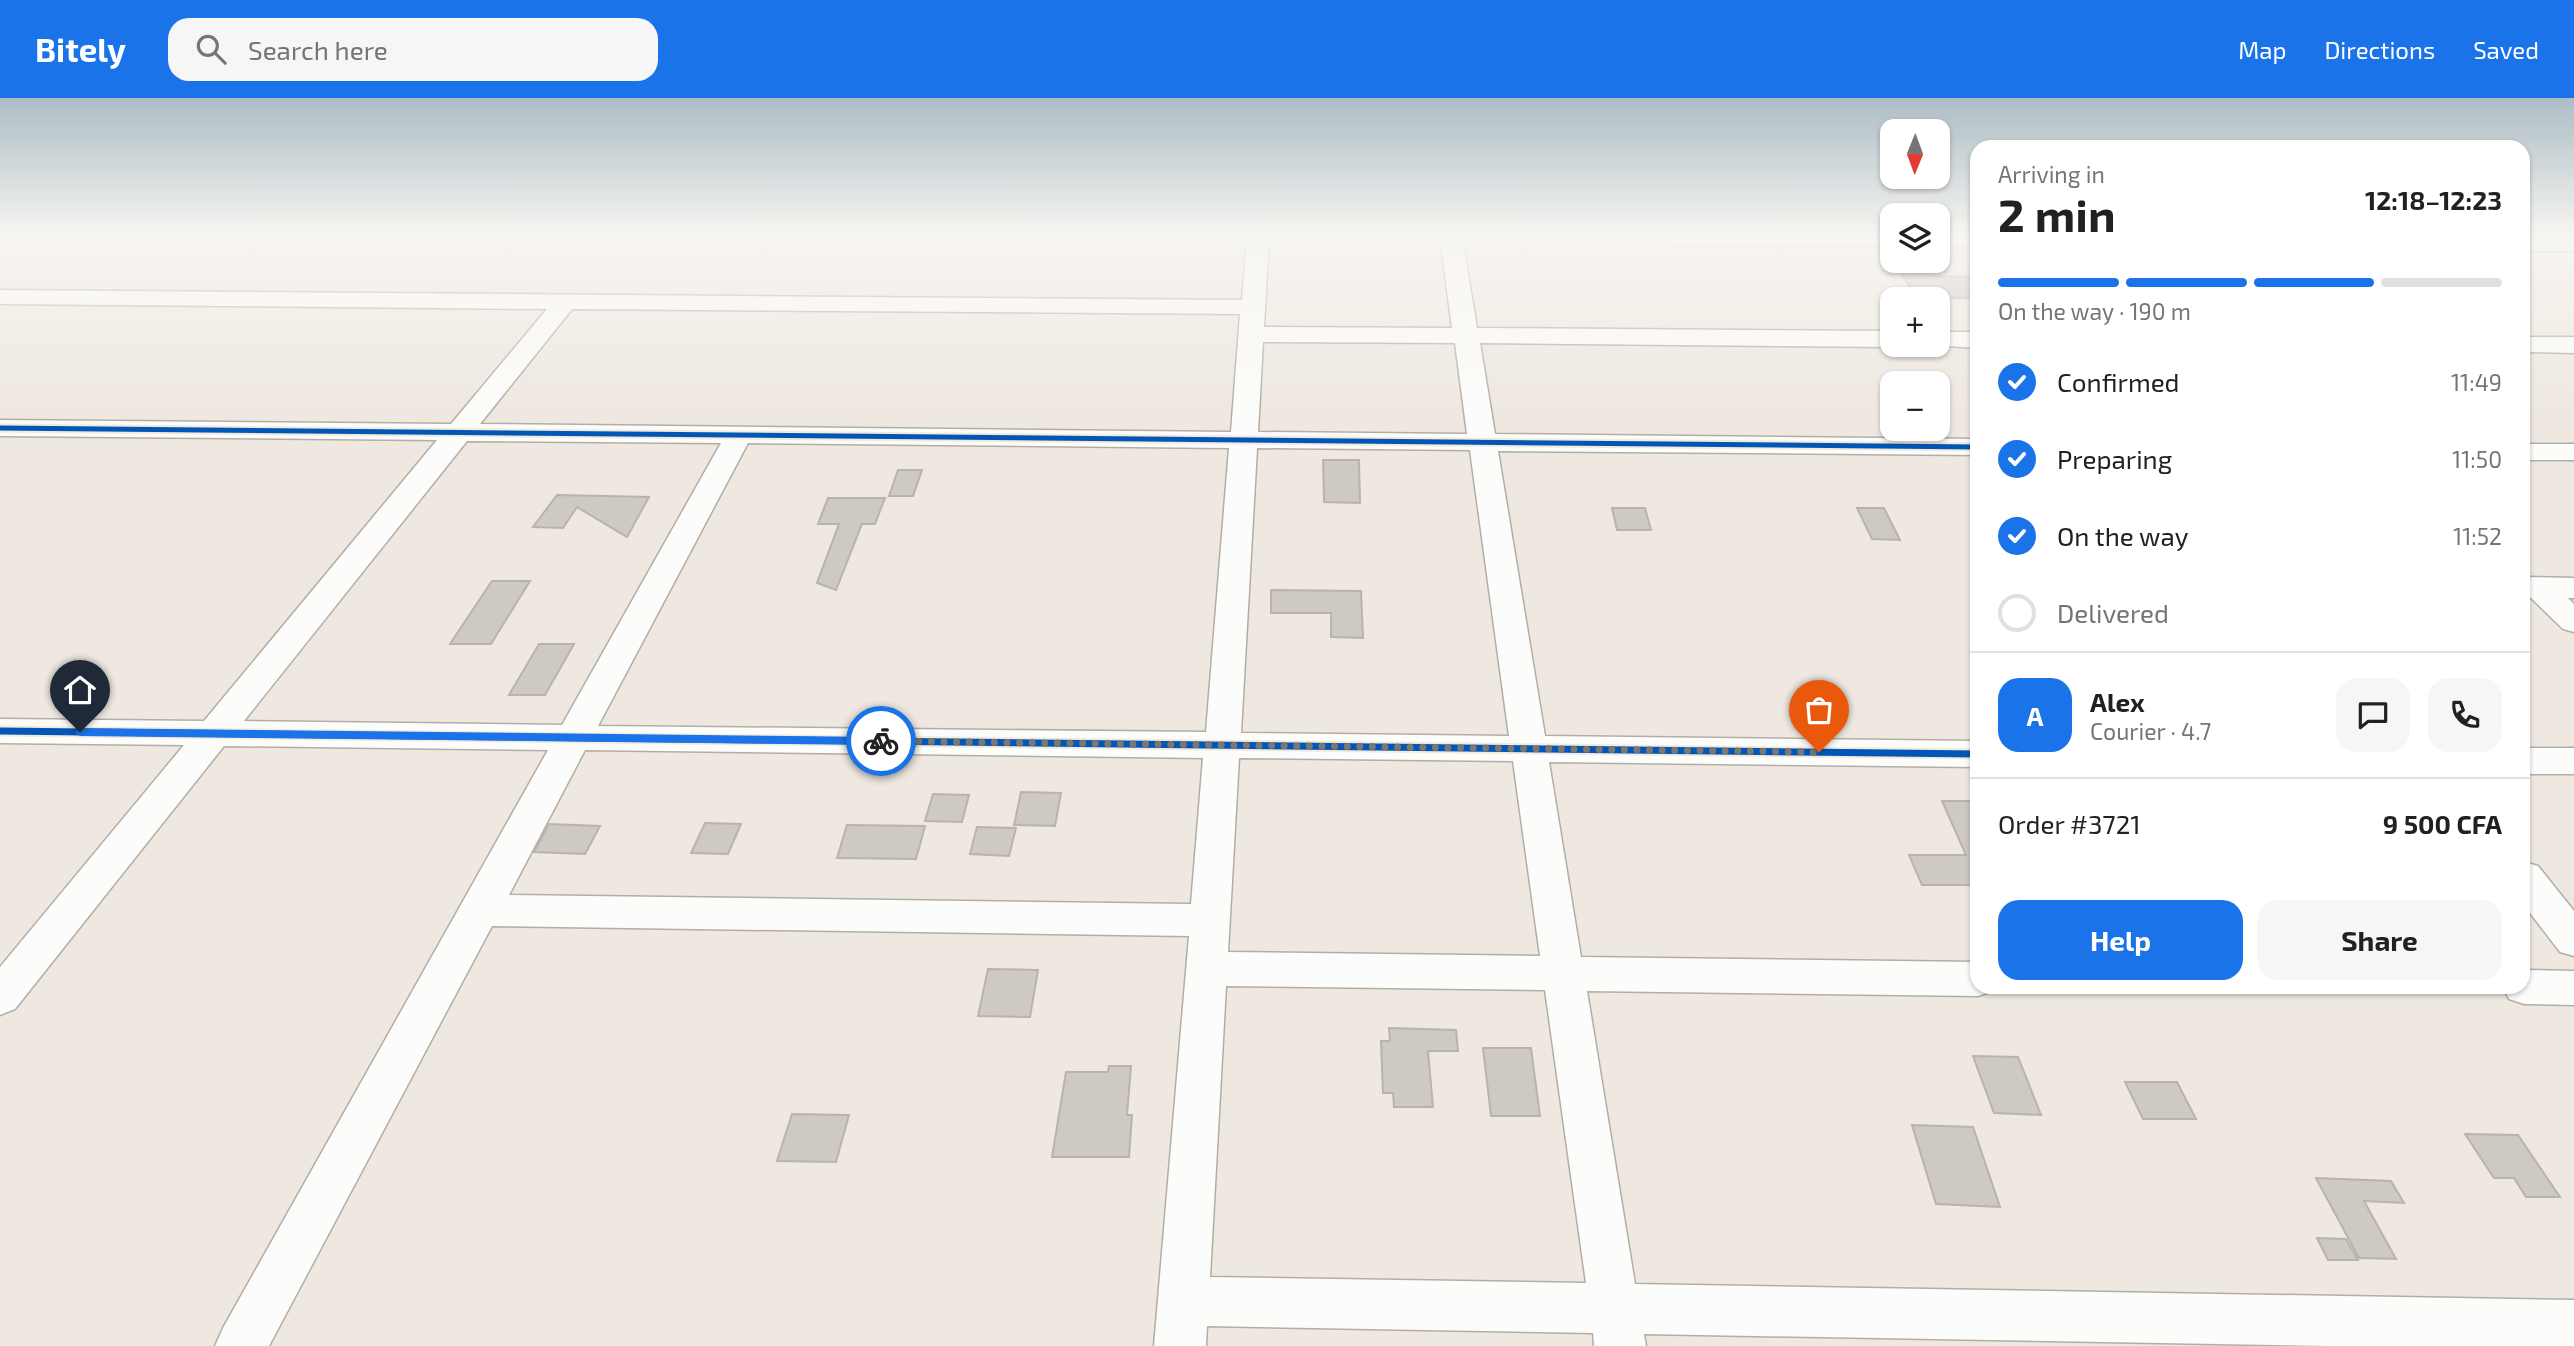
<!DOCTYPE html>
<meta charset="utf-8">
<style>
body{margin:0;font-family:"Exo 2",sans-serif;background:#f6f6f6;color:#202124;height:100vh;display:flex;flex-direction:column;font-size:26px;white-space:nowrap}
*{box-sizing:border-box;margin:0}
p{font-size:23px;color:#757577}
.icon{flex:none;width:38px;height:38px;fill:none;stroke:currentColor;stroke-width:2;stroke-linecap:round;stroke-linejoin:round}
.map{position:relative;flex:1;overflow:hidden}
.details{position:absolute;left:1970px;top:42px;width:560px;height:854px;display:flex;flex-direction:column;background:#fff;border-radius:21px;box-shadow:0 2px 5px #0004}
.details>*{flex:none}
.needle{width:46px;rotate:181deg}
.buttons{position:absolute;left:1880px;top:21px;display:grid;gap:14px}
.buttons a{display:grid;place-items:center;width:70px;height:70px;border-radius:14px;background:#fff;box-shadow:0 2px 5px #0004;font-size:35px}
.pin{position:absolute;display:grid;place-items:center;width:60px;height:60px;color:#fff;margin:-72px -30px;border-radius:50% 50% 50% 0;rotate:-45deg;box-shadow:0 0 7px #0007}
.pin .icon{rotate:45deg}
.courier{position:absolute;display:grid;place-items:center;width:70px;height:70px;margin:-35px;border:5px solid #1a73e8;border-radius:50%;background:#fff;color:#222;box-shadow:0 2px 9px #0007}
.headline em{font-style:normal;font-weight:700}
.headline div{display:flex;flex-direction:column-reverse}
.headline{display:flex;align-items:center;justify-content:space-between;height:119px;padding:0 28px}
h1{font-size:46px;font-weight:700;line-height:52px}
.bar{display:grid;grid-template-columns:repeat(4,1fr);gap:10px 7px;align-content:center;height:84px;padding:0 28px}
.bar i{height:9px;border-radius:5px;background:#e0e0e0}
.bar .selected{background:#1a73e8}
.bar p{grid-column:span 4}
.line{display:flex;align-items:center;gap:18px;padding:0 28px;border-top:2px solid #e0e0e0}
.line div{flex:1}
.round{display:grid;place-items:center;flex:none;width:74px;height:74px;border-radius:21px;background:#f6f6f6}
ol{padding:0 28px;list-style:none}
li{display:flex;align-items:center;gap:21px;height:77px}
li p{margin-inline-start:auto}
li .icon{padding:7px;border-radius:50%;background:#1a73e8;color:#fff;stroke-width:4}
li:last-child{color:#757577}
li i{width:38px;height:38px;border:4px solid #e0e0e0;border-radius:50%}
.primary-button{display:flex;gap:14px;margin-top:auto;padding:14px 28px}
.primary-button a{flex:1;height:80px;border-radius:21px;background:#1a73e8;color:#fff;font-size:28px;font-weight:700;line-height:80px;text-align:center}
.primary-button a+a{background:#f6f6f6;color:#202124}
header{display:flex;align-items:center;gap:42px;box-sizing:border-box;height:98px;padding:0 35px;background:#1a73e8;color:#fff}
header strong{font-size:33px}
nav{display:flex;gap:38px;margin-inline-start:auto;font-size:24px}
.search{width:490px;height:63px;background:#f6f6f6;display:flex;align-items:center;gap:18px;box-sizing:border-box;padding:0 24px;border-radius:21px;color:#757577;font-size:26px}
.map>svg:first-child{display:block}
.building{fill:#cec9c2;stroke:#b8b3ad;stroke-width:2}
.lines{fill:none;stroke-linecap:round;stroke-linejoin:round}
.minor-casing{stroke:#b2aea7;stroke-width:3}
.minor{fill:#fcfcfa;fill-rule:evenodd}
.cycleway-far1-casing{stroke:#f4e9da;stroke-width:9}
.cycleway-casing{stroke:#f4e9da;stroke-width:11}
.cycleway-far1{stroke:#0057b8;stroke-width:5}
.cycleway{stroke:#0057b8;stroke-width:7}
.route{fill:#1a73e8}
.done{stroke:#7c7770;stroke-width:7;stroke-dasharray:0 12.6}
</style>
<header>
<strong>Bitely</strong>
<div class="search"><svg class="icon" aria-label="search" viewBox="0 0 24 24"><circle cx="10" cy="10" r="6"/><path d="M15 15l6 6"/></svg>Search here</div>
<nav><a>Map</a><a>Directions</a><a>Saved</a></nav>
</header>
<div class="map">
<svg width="2574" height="1248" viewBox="0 0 2574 1248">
<rect width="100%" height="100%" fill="#eee8e0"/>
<g class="building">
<path d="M1897,170h31l6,8 44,1v21h-60z"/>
<path d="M1323,362h36l1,43 -36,-1z"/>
<path d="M898,372h24l-9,26h-24z"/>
<path d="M557,397l49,1 43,1 -22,40 -50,-30 -14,21 -30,-1z"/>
<path d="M828,400h57l-10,26h-13l-26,66 -19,-7 22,-59h-21z"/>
<path d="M1612,410h33l6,22h-34z"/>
<path d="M1857,410h27l16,32 -28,-1z"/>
<path d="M492,483h38l-39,63h-41z"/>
<path d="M1271,492l90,1 2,47 -32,-1v-24h-60z"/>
<path d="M539,546h35l-29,51h-36z"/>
<path d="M1021,694l40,1 -6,33 -41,-1z"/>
<path d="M933,696l36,1 -7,27 -37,-1z"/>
<path d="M1942,703h36v84h-56l-13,-30h57z"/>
<path d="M705,725l36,1 -13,30 -37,-1z"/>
<path d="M549,726l51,2 -15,28 -51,-2z"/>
<path d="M847,727l78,1 -9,33 -79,-1z"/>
<path d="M977,729l39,1 -7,28 -39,-2z"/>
<path d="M988,871l50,1 -8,47 -52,-1z"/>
<path d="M1389,930l67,2 2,21h-30l5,56h-39l-1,-14h-10l-2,-52h9z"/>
<path d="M1483,950h48l9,68h-49z"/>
<path d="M1973,958l45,1 23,58 -47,-2z"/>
<path d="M1109,968h22l-4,49h5l-3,42h-77l14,-85h42z"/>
<path d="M2125,984h52l19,37h-53z"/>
<path d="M792,1016l57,1 -13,47 -59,-1z"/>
<path d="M1912,1027l61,2 27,80 -64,-3z"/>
<path d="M2465,1036l53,1 42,62h-34l-12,-19h-20z"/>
<path d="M2316,1080l75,3 13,22 -40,-2 32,58 -37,-1z"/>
<path d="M2317,1140l29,1 12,21h-30z"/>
</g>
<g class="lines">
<defs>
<g id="minor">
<path d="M1247,139h22l-5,90 188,1 -12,-91h22l15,91 415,3v14h7l-7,2 -412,-4 15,91 483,5v16l-480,-4 47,285 433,5v26l-429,-5 32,195 397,5v25h17l-2,4 -15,5 -391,-5 48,293 939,16v46h-245l-685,-12 2,12h-52l-1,-13 -386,-7 -1,20h-52l35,-410 -697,-10 -223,420h-54l8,-18 325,-578 -324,-4 -209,263 -15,6v-48l184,-222 -184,-2v-24l204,2 233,-281 -437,-4v-16l451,4 96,-115 -547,-5v-14l1242,10zM572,211l668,5 -9,118 -751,-8zM1263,244l192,1 12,91 -209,-2zM467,343l254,2 -159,282 -318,-4zM748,345l481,5 -23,284 -608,-6zM1257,350l213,2 39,286 -268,-3zM585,652l618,8 -12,146 -682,-9zM1239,660l274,3 27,195 -312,-4zM1226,888l319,4 41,293 -376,-6z"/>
<path d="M1582,139h310v9l-299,-2 -8,-2z"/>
<rect x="1937" y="139" width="41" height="9"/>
<rect x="2524" y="139" width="50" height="14"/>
<path d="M1937,234h41v16l-50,-3h9z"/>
<path d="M2524,239h50v16l-50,-1z"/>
<rect x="2524" y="346" width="50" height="16"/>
<path d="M2524,479l50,1v20h-6l6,6v28l-11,-3 -33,-32h-6z"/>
<rect x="2524" y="650" width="50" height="26"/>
<path d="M2524,764l14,4 36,45v45l-14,-4 -36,-47z"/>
<path d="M2524,872l50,1v34l-50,-1 -15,-5 -6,-12h21z"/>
</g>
</defs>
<use href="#minor" class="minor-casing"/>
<use href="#minor" class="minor"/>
<defs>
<path id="cycleway-far1" d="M0,330l1978,19"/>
<path id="cycleway" d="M0,633l1978,23"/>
</defs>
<use href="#cycleway-far1" class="cycleway-far1-casing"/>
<use href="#cycleway" class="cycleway-casing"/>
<use href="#cycleway-far1" class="cycleway-far1"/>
<use href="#cycleway" class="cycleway"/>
</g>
<linearGradient id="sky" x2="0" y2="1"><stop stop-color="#adbdc5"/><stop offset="0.44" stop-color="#f7f5f1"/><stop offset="1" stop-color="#f7f5f1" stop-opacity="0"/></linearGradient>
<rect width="2574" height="313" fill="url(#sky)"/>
<path class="route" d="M80,630l801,9 6,4 -6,4 -801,-9 -5,-4z"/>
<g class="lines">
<path class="done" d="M881,643l938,11"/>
</g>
</svg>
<div class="buttons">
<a><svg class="needle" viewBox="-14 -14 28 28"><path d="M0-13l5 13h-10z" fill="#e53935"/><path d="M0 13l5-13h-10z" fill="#757577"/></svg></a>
<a><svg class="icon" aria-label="layers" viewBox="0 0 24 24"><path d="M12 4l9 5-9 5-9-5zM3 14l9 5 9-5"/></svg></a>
<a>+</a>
<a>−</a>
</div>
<div class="pin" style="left:1819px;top:654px;background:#ea580c"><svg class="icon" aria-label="bag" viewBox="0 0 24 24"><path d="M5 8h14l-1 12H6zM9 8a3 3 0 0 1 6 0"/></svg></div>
<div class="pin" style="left:80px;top:634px;background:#1f2937"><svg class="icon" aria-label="home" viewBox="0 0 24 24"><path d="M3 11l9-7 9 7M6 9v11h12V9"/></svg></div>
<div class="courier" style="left:881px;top:643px"><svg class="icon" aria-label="bike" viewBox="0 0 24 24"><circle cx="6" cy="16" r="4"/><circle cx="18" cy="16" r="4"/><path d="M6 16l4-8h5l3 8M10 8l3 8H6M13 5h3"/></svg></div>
<section class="details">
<div class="headline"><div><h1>2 min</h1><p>Arriving in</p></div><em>12:18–12:23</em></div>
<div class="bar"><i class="selected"></i><i class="selected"></i><i class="selected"></i><i></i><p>On the way · 190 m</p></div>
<ol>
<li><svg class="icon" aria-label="check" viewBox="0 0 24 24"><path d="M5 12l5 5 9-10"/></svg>Confirmed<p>11:49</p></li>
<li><svg class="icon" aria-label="check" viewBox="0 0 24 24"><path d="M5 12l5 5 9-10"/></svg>Preparing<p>11:50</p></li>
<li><svg class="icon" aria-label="check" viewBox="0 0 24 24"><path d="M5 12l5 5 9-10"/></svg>On the way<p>11:52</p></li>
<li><i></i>Delivered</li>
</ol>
<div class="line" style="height:126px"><b class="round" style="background:#1a73e8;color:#fff">A</b><div><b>Alex</b><p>Courier · 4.7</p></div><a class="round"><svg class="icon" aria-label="chat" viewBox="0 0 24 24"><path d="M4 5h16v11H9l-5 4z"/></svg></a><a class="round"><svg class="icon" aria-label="phone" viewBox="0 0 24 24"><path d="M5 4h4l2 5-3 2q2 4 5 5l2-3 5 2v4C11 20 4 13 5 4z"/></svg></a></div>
<div class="line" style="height:91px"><div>Order #3721</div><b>9 500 CFA</b></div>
<div class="primary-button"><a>Help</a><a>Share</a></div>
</section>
</div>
